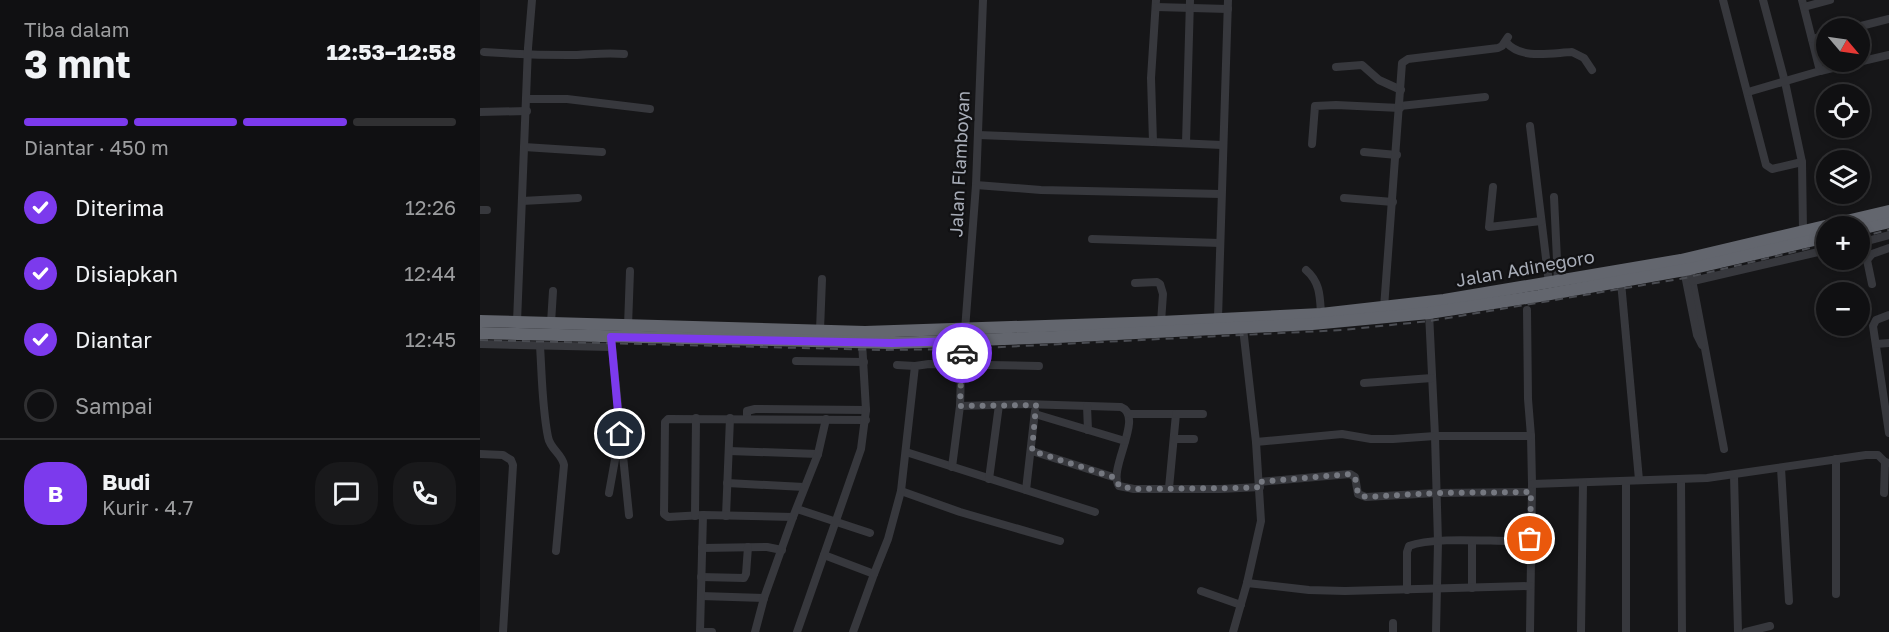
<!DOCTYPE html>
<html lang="id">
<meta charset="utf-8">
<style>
body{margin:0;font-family:"Golos Text",sans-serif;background:#19191b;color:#f1f3f6;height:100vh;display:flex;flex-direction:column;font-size:22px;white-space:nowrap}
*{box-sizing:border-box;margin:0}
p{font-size:20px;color:#9c9d9f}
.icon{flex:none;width:33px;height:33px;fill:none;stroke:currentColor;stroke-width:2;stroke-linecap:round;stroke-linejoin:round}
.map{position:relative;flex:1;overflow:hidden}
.drawer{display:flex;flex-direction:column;background:#101012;width:480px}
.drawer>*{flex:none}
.needle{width:39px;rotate:119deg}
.fabs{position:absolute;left:1336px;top:18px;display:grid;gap:12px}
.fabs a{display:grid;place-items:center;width:54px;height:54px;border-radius:50%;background:#101012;box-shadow:0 3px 9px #0003,0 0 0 2px #303032;font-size:30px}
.pin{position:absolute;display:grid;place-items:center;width:51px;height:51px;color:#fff;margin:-26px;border:3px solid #fff;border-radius:50%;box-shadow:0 2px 6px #0007}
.courier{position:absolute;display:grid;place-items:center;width:60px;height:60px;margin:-30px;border:4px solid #7c3aed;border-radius:50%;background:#fff;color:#222;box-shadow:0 2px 8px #0007}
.headline em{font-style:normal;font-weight:700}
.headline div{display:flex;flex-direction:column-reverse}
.headline{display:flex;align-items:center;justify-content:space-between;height:102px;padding:0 24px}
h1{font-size:39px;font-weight:700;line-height:45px}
.bar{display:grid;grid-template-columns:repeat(4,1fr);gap:9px 6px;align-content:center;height:72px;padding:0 24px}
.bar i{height:8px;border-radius:4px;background:#303032}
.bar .selected{background:#7c3aed}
.bar p{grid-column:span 4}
.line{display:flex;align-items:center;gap:15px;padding:0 24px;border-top:2px solid #303032}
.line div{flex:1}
.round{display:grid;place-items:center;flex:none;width:63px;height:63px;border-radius:24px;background:#19191b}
ol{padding:0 24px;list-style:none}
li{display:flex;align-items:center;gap:18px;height:66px}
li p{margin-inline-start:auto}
li .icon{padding:6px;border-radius:50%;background:#7c3aed;color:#fff;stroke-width:4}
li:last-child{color:#9c9d9f}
li i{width:33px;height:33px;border:3px solid #303032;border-radius:50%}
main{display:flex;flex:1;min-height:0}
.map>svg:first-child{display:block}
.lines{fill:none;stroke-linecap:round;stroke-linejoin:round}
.minor{stroke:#37383d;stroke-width:8}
.highway{stroke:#63666e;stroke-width:12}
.rail{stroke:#4a4c52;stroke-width:2;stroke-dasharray:8 6;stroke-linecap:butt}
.done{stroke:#757880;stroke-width:6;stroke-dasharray:0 10.8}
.route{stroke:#7c3aed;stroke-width:8}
.labels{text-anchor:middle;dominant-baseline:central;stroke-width:4.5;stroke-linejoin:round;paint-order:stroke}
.street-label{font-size:18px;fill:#a8adb8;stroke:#111113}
</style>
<main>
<section class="drawer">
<div class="headline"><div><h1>3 mnt</h1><p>Tiba dalam</p></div><em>12:53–12:58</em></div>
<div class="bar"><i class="selected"></i><i class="selected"></i><i class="selected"></i><i></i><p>Diantar · 450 m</p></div>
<ol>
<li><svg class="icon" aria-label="check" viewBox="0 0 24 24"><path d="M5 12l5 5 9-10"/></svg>Diterima<p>12:26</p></li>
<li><svg class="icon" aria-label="check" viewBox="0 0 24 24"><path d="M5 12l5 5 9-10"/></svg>Disiapkan<p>12:44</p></li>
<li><svg class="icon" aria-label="check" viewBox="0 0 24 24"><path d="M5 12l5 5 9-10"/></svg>Diantar<p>12:45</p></li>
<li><i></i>Sampai</li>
</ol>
<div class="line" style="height:108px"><b class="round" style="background:#7c3aed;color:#fff">B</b><div><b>Budi</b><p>Kurir · 4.7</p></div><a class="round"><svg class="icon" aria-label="chat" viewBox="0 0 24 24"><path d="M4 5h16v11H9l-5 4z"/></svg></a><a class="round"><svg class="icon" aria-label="phone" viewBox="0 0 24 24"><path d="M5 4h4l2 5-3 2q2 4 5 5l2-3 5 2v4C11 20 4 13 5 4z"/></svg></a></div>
</section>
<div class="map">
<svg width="1409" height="632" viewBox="0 0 1409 632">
<rect width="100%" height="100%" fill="#161618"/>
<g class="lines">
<g class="minor">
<path d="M676,0l-5,78 2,64 69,3"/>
<path d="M1243,0l43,165 6,4 30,-7"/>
<path d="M1283,0l22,82 17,80 1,69"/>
<path d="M1322,0l18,71"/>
<path d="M676,7l72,2"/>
<path d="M1324,7l26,-7"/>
<path d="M1373,28l36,-9"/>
<path d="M1332,39l15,-4"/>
<path d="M1026,42c15,18 45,11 66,10l12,6 8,12"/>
<path d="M4,52c28,2 56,3 84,3 19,0 37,-3 56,-1"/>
<path d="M856,67l26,-2 17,15 22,10"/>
<path d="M1268,92l72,-21 69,-16"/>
<path d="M46,99h41l83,10"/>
<path d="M920,106l85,-9"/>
<path d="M0,112l47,-1"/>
<path d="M1050,126l19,157"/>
<path d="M498,135l175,7"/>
<path d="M706,143l4,-143"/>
<path d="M832,144l3,-38 21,-1 64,3"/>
<path d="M44,147l78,5"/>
<path d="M884,152l33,3"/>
<path d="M496,185l65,5 180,4"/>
<path d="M1013,187l-4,40 52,-6"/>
<path d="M1074,197l4,84"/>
<path d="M864,198l49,4"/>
<path d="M42,201l56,-3"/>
<path d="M0,210h7"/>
<path d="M612,239l128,4"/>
<path d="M1380,243l29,-8"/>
<path d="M1210,269l34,180"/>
<path d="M826,270c14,12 14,26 15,44"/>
<path d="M1204,270l13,65 5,10"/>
<path d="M1213,281l134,-31"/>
<path d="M1141,282l18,198"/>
<path d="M655,283l22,-1 3,2 3,10 -2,28"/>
<path d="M1392,284l-5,-24 5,-6 17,-6"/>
<path d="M904,308l18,-245 6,-4 90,-11 4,-2 6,-9"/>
<path d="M1047,310l1,89 3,37 1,48 -2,148"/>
<path d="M949,313l6,123 3,106 -2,90"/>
<path d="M1409,315l-13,5 -3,6 16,107"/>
<path d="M738,318l10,-318"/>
<path d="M37,322l11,-274 4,-48"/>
<path d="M71,323l2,-32"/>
<path d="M148,326l2,-55"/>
<path d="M340,330l2,-51"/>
<path d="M485,330l11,-145 7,-185"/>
<path d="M131,337l18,178"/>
<path d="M0,344l131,3"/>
<path d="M1396,344l13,-1"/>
<path d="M60,346c2,30 2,61 8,91 2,12 14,17 16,28l-8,86"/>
<path d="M316,361l68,1"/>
<path d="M417,365l18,1"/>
<path d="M884,383l68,-5"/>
<path d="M480,406l64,-2 97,3c24,9 -14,63 -2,79l15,3h86l40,-2"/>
<path d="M607,406l1,24"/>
<path d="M555,414l90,27"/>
<path d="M649,414h47l-7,74"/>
<path d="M696,414h27"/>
<path d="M267,419v-8l8,-2 111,1"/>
<path d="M694,439h20"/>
<path d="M776,442l86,-8 29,5h22l42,-3h96"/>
<path d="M249,451l89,3"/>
<path d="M552,451l84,27"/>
<path d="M426,452l189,60"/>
<path d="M0,454l23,1 8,5 2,5 -10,167"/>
<path d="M1356,459v135"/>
<path d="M472,467l8,-61 2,-65"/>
<path d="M1301,468l8,133"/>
<path d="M1254,475l4,157"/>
<path d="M509,479l10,-74"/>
<path d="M1201,479l1,153"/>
<path d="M1146,481v151"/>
<path d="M779,482l91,-8 5,3 3,17 8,3 70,-4 95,-1"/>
<path d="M247,483l77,4"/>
<path d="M1052,484l175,-6 159,-23h12l7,7 4,1"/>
<path d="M546,490l9,-79"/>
<path d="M421,491l59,21 100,29"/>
<path d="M129,493l9,-50"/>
<path d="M1404,493l1,-31"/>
<path d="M317,509l73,24"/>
<path d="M223,515l-35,2 -4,-3 1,-92 3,-3 198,1"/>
<path d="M215,516l1,-98"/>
<path d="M246,516l4,-98"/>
<path d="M992,542v46"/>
<path d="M222,548l65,-1 15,3"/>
<path d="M344,555l50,19 -21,58"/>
<path d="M394,574l14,-35 13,-48 14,-125 14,-2 110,2"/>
<path d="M221,577l43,1 2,-4 2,-27"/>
<path d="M767,583l62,7 36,1 185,-5"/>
<path d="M927,590v-38l2,-6c23,-9 75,-5 101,-5"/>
<path d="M721,591l40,14"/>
<path d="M221,596l63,2"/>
<path d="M913,623v9"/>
<path d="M220,632l3,-117 90,2"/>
<path d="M220,632h12"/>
<path d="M275,632l9,-34 29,-81 25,-63 8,-35"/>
<path d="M317,632l64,-183 5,-39 -4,-68"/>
<path d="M753,632l14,-49 14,-62 -5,-79 -13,-114"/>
<path d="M1101,632l2,-149"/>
<path d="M1266,632l24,-6"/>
</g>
<g class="highway">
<path d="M1380,229l29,-7"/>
<path d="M0,321l385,11 296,-10 160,-8 123,-14 237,-40 208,-49"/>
<path d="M0,333l412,10 166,-6 254,-13 117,-11 110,-17 151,-27 137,-32"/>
</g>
<g class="rail">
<path d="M1380,237l29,-7"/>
<path d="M0,340l403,10 79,-1 380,-19 88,-9 255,-43 142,-34"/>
</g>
</g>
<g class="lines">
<path class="done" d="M482,353l-2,53 76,-1 -4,46 84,27 3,8 15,3 110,-1 16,-1 -1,-5 91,-8 5,3 3,17 8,3 70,-4 95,-1 -1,47"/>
<path class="route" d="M140,434l-9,-97 281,6 70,-2v12"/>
</g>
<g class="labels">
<g class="street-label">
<text transform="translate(479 164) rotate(-87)">Jalan Flamboyan</text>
<text transform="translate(1045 268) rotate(-10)">Jalan Adinegoro</text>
</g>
</g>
</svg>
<div class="fabs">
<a><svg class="needle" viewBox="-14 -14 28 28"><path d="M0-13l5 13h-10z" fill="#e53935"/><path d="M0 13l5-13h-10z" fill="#9c9d9f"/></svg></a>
<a><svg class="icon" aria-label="locate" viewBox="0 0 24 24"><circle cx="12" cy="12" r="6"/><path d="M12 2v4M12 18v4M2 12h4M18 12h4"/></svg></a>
<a><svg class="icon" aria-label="layers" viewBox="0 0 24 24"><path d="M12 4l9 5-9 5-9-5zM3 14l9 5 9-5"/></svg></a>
<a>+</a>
<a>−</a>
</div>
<div class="pin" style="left:1050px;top:539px;background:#ea580c"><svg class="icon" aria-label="bag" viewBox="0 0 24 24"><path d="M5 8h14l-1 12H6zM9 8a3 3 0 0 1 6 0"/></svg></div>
<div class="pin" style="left:140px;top:434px;background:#1f2937"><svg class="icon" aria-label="home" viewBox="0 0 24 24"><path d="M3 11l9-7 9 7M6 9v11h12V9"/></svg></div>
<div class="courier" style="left:482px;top:353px"><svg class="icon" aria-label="car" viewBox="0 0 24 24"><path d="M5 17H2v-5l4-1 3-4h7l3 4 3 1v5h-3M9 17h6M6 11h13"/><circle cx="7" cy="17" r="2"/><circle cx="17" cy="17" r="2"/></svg></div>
</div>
</main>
